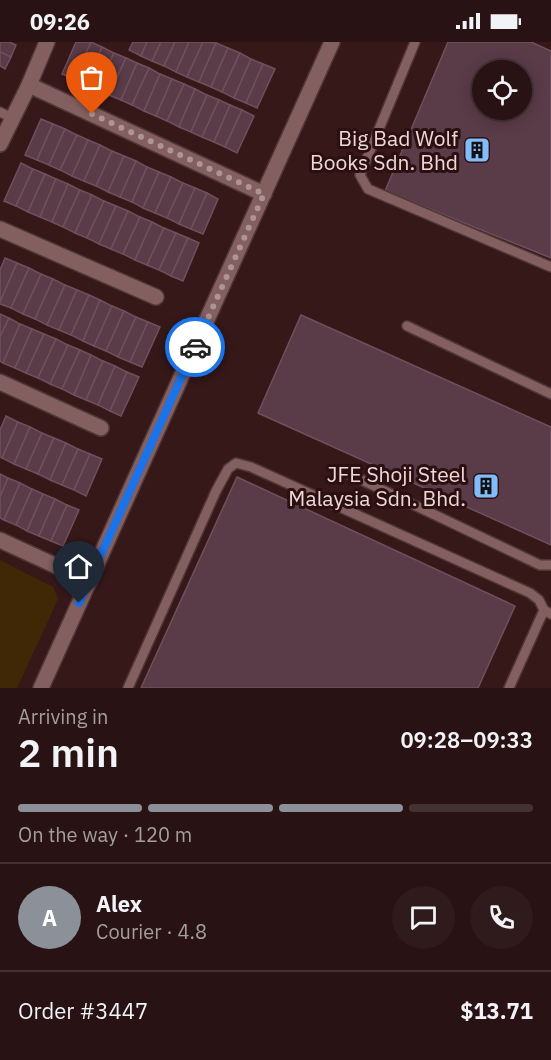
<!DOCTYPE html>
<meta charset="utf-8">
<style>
body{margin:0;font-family:"IBM Plex Sans",sans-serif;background:#301b1c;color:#f1f3f6;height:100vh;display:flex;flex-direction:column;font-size:22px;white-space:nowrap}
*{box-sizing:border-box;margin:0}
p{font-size:20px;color:#a59ea0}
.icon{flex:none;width:33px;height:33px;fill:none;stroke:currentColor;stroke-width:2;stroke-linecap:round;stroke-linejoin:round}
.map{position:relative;height:646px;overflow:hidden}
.panel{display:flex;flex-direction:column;background:#281213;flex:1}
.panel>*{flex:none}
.tools{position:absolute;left:472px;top:18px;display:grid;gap:12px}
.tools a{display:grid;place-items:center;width:60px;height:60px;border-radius:50%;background:#281213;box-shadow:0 3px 15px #0003,0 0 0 2px #443233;font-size:30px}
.pin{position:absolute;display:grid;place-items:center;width:51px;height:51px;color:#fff;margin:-62px -26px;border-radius:50% 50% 50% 0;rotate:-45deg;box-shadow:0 0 6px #0007}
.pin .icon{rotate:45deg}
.courier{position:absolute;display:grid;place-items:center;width:60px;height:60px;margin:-30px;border:4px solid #1a73e8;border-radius:50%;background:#fff;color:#222;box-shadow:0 2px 8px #0007}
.overview em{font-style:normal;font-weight:600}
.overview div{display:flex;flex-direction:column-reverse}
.overview{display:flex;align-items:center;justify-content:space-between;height:102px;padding:0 18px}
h1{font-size:39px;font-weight:600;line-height:45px}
.bar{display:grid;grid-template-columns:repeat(4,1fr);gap:9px 6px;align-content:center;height:72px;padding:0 18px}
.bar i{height:8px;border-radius:4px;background:#443233}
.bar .current{background:#8c9099}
.bar p{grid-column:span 4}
.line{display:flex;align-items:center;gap:15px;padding:0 18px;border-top:2px solid #443233}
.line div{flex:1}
.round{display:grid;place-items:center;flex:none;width:63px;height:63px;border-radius:32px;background:#301b1c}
.status{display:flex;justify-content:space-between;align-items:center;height:42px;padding:0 30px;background:#281213;direction:ltr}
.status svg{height:16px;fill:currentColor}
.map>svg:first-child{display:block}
.green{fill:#402807}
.building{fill:#5a3b48;stroke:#714f5d;stroke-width:1.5;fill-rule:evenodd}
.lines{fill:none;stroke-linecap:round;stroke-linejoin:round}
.lane-casing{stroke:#4e3638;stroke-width:12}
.street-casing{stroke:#4e3638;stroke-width:18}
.lane{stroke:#845f5f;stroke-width:9}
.street{stroke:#845f5f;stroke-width:15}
.done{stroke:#ae9595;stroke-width:6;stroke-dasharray:0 10.8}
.route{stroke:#1a73e8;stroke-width:8}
.labels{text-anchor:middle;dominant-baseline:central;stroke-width:6;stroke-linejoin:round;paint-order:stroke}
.poi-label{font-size:21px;fill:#eed9d8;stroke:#2c0f10;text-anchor:end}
</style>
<div class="status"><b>09:26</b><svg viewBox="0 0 49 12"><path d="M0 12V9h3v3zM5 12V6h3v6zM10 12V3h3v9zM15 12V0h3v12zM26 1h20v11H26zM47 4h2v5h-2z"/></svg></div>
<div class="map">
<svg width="551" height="646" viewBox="0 0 551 646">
<rect width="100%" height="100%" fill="#361819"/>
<path class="green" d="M0,518l53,27 5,12 -41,89h-17z"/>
<g class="building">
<path d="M0,0h9l7,3 -5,12 -11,-5z"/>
<path d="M76,0h15l-17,37 -12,-5z"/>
<path d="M91,0l11,5 -16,37 -12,-5z"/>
<path d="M133,0h14l-6,14 -12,-6z"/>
<path d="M147,0h14l-9,19 -11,-5z"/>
<path d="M161,0h14l-11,24 -12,-5z"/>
<path d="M175,0h14l-13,30 -12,-6z"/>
<path d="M189,0h14l-16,35 -11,-5z"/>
<path d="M203,0l13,1 -17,39 -12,-5z"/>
<path d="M448,0h83l20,9v207l-166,-67zM483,28h39v40h-39z"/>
<path d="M216,1l12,5 -17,39 -12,-5z"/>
<path d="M102,5l12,6 -17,37 -11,-6z"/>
<path d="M228,6l12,5 -18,39 -11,-5z"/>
<path d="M0,10l11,5 -6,12 -5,-3z"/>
<path d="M114,11l12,5 -17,37 -12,-5z"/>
<path d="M240,11l11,6 -17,39 -12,-6z"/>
<path d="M126,16l11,5 -16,37 -12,-5z"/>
<path d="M251,17l12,5 -17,39 -12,-5z"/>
<path d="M137,21l12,5 -17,37 -11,-5z"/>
<path d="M263,22l12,5 -18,39 -11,-5z"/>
<path d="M149,26l11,6 -16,37 -12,-6z"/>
<path d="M160,32l12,5 -16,37 -12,-5z"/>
<path d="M172,37l12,5 -17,37 -11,-5z"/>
<path d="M184,42l11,5 -16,38 -12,-6z"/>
<path d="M195,47l12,6 -16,37 -12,-5z"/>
<path d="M207,53l12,5 -17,37 -11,-5z"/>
<path d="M219,58l11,5 -16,37 -12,-5z"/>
<path d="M230,63l12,5 -17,37 -11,-5z"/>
<path d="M242,68l12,6 -17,37 -12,-6z"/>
<path d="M41,77l12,5 -16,36 -12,-5z"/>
<path d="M53,82l12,5 -16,36 -12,-5z"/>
<path d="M65,87l12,6 -17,35 -11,-5z"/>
<path d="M77,93l11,5 -16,36 -12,-6z"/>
<path d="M88,98l12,5 -16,36 -12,-5z"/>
<path d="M100,103l12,6 -16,35 -12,-5z"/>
<path d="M112,109l12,5 -16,36 -12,-6z"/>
<path d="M124,114l12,5 -16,36 -12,-5z"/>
<path d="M136,119l11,6 -15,35 -12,-5z"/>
<path d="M21,121l12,6 -17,37 -12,-5z"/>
<path d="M147,125l12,5 -16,36 -11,-6z"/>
<path d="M33,127l12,5 -17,38 -12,-6z"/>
<path d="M159,130l12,5 -16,36 -12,-5z"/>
<path d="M45,132l11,5 -16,38 -12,-5z"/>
<path d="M171,135l12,6 -16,35 -12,-5z"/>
<path d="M56,137l12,5 -16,38 -12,-5z"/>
<path d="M183,141l12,5 -16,36 -12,-6z"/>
<path d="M68,142l12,6 -17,37 -11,-5z"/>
<path d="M195,146l12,5 -16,36 -12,-5z"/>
<path d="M80,148l12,5 -17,38 -12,-6z"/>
<path d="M207,151l11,6 -15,35 -12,-5z"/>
<path d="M92,153l12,6 -17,37 -12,-5z"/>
<path d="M104,159l12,5 -17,38 -12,-6z"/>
<path d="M116,164l12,5 -17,38 -12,-5z"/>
<path d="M128,169l12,6 -17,37 -12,-5z"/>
<path d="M140,175l12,5 -17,38 -12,-6z"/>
<path d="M152,180l12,6 -17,37 -12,-5z"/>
<path d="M164,186l12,5 -17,37 -12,-5z"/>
<path d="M176,191l12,5 -17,38 -12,-6z"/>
<path d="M188,196l11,5 -16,38 -12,-5z"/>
<path d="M5,216l12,5 -17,39v-32z"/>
<path d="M17,221l12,5 -18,40 -11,-4v-2z"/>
<path d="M29,226l12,6 -18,40 -12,-6z"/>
<path d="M41,232l12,5 -18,40 -12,-5z"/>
<path d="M53,237l12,6 -18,40 -12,-6z"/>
<path d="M65,243l12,5 -18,40 -12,-5z"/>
<path d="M77,248l12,5 -18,40 -12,-5z"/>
<path d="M89,253l11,5 -17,41 -12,-6z"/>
<path d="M100,258l12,6 -18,40 -11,-5z"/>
<path d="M112,264l12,5 -18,40 -12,-5z"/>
<path d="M124,269l12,6 -18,40 -12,-6z"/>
<path d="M0,272l9,4 -9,19z"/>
<path d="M301,273l250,112v118l-293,-132z"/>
<path d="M136,275l12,5 -18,40 -12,-5z"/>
<path d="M9,276l11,6 -17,39 -3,-2v-24z"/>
<path d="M148,280l12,5 -18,40 -12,-5z"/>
<path d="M20,282l12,5 -17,39 -12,-5z"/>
<path d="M32,287l12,5 -18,39 -11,-5z"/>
<path d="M44,292l12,5 -18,39 -12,-5z"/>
<path d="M56,297l12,6 -18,39 -12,-6z"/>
<path d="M68,303l12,5 -18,39 -12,-5z"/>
<path d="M80,308l11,5 -17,40 -12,-6z"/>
<path d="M91,313l12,6 -17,39 -12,-5z"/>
<path d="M103,319l12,5 -17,39 -12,-5z"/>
<path d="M115,324l12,6 -17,39 -12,-6z"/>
<path d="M127,330l12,5 -18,39 -11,-5z"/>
<path d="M6,374l12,6 -16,36 -2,-1v-27z"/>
<path d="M18,380l12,5 -16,37 -12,-6z"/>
<path d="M30,385l12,6 -16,36 -12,-5z"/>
<path d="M42,391l12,5 -16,36 -12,-5z"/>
<path d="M54,396l12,5 -16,37 -12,-6z"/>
<path d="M66,401l12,6 -16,36 -12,-5z"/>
<path d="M78,407l12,5 -16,36 -12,-5z"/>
<path d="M90,412l12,5 -16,37 -12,-6z"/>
<path d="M0,432l8,4 -8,19z"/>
<path d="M237,435l278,129 -37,82h-337z"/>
<path d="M8,436l12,5 -16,37 -4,-2v-21z"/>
<path d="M20,441l12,6 -16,36 -12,-5z"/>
<path d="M32,447l11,5 -16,37 -11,-6z"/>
<path d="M43,452l12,5 -16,37 -12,-5z"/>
<path d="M55,457l12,6 -16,36 -12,-5z"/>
<path d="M67,463l12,5 -16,36 -12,-5z"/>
</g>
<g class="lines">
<defs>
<g id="lane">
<path d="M415,0l-55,133 8,14 183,78"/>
<path d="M0,70l12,6"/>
<path d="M407,284l144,68"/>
<path d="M347,431l193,92h11"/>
<path d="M128,646l88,-197 12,-22 8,-6 15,4 279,126 9,7 5,10 7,4"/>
<path d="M509,646l35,-78"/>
</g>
<g id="street">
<path d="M29,43l235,109"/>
<path d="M0,102l29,-59 18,-43"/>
<path d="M0,187l156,68"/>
<path d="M0,340l101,46"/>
<path d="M0,498l89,41"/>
<path d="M41,646l291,-646"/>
</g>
</defs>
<use href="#lane" class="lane-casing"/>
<use href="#street" class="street-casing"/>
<use href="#lane" class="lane"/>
<use href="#street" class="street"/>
</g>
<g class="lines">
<path class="done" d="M92,72l172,80 -69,153"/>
<path class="route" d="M79,561l116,-256"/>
</g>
<defs>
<symbol id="building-square" viewBox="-11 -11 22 22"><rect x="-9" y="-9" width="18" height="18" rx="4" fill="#83bcfb" stroke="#2c0f10"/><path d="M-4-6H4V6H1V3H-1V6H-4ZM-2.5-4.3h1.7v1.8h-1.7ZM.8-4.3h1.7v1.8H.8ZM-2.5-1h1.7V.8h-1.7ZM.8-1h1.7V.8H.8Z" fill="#111"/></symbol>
</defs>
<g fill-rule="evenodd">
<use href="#building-square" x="462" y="93" width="30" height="30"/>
<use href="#building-square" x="471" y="429" width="30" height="30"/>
</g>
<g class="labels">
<g class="poi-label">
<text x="458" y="96">Big Bad Wolf<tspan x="458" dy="24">Books Sdn. Bhd</tspan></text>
<text x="466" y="432">JFE Shoji Steel<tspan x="466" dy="24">Malaysia Sdn. Bhd.</tspan></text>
</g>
</g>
</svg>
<div class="tools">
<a><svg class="icon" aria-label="locate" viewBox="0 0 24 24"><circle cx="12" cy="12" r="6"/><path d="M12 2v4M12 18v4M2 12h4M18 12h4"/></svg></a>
</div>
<div class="pin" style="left:92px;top:72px;background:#ea580c"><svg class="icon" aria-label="bag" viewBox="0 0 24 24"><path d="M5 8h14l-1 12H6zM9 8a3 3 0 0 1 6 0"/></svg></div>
<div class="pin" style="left:79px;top:561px;background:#1f2937"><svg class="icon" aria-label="home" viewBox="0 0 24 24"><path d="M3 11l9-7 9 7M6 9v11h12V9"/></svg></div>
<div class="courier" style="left:195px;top:305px"><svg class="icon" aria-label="car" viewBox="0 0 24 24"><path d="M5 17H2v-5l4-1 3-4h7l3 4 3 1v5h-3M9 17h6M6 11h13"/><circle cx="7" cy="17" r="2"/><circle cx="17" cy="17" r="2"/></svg></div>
</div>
<section class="panel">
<div class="overview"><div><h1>2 min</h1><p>Arriving in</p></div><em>09:28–09:33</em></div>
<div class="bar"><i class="current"></i><i class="current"></i><i class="current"></i><i></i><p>On the way · 120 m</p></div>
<div class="line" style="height:108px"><b class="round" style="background:#8c9099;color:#fff">A</b><div><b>Alex</b><p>Courier · 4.8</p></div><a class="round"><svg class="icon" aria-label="chat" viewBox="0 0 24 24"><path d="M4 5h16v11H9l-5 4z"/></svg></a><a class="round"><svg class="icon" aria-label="phone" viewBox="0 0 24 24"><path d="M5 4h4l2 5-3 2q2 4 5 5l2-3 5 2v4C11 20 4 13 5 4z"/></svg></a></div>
<div class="line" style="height:78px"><div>Order #3447</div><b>$13.71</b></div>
</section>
